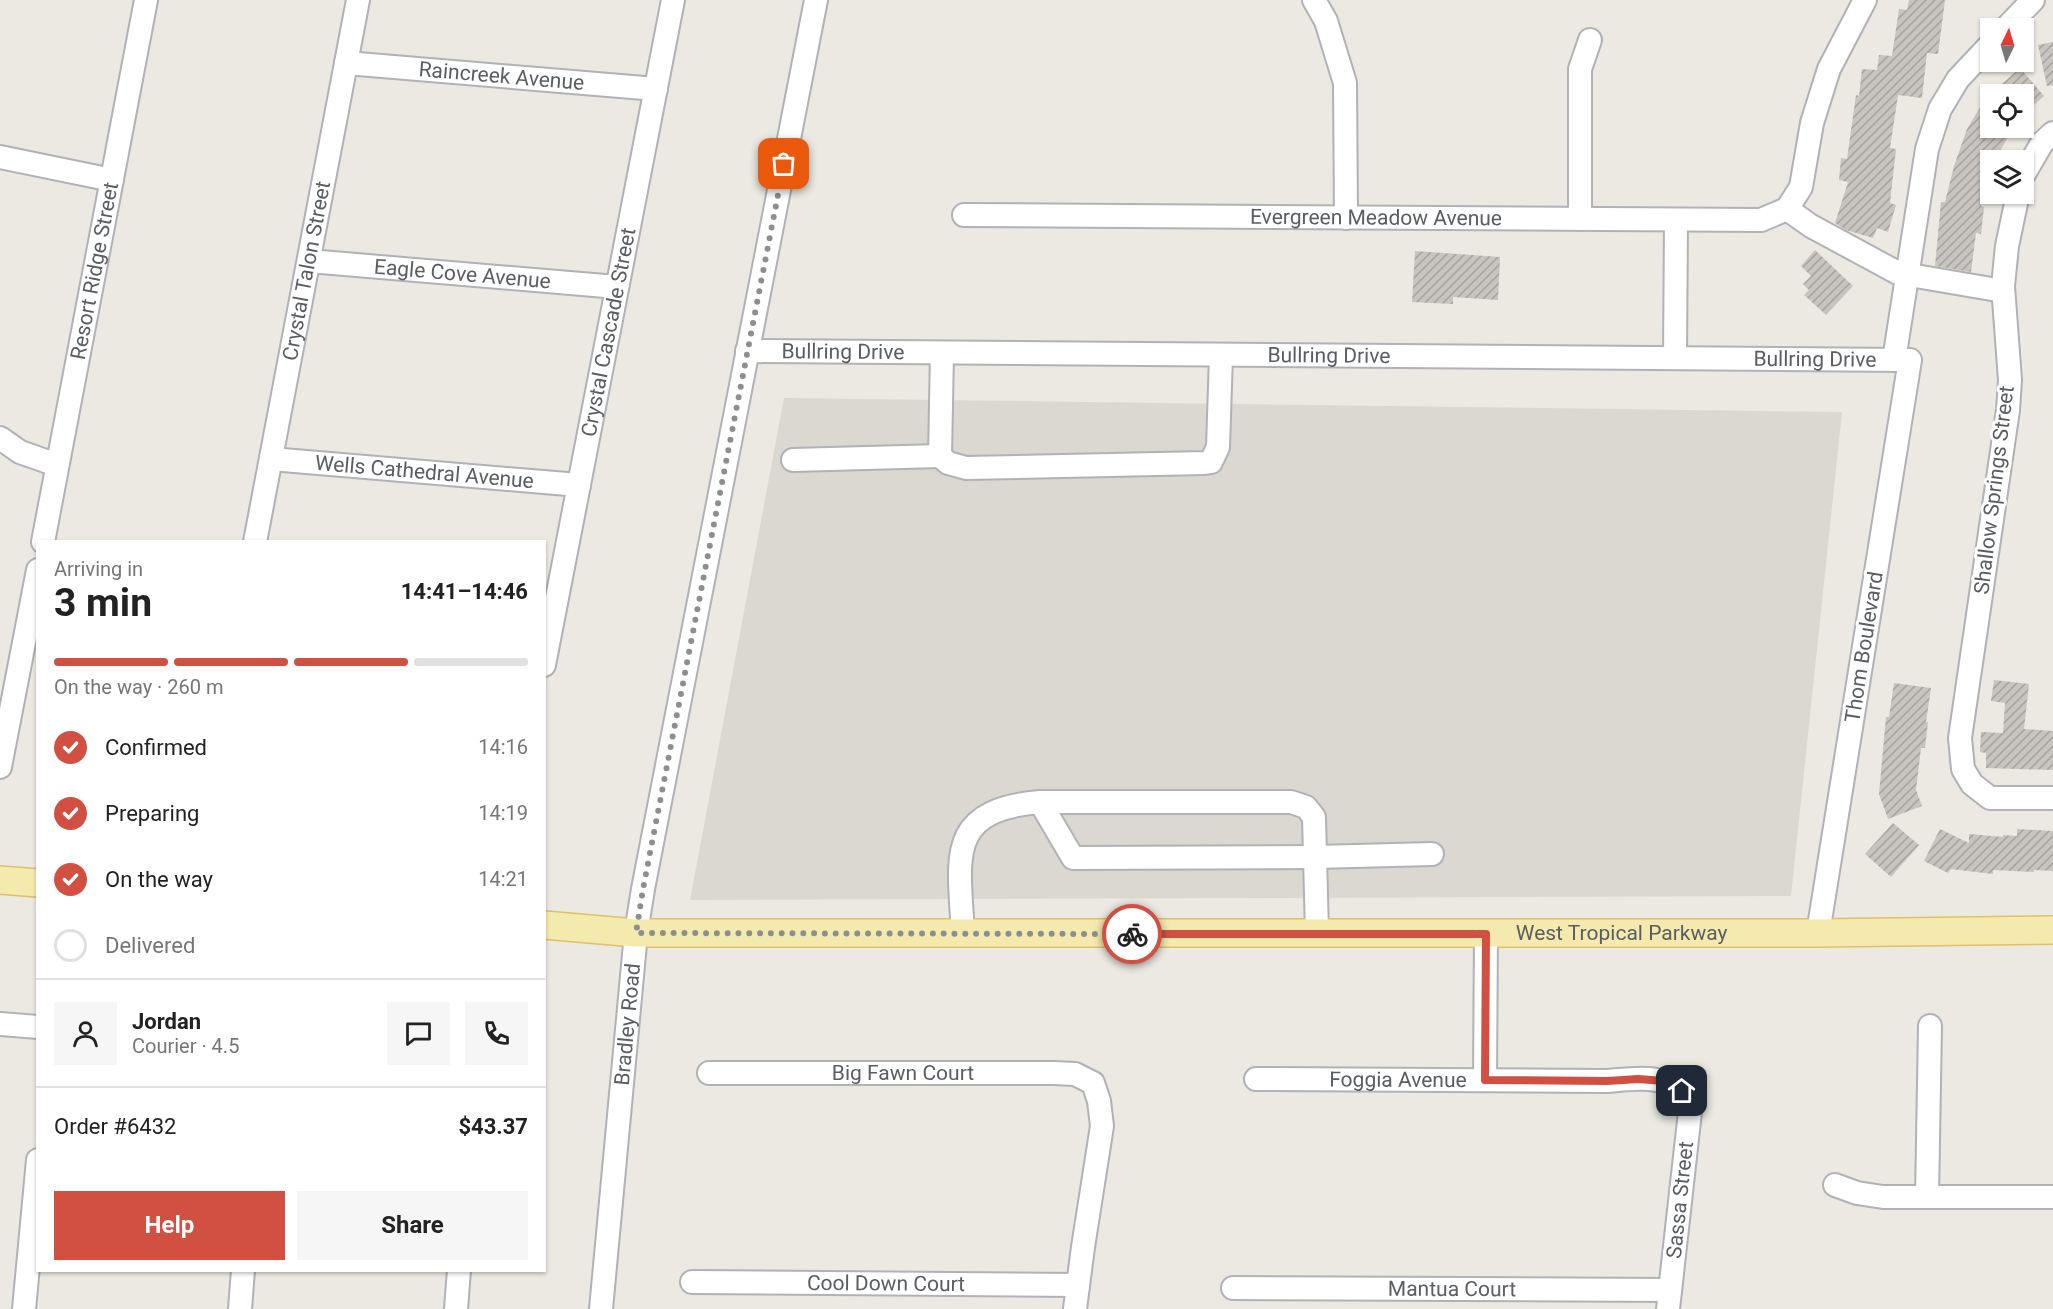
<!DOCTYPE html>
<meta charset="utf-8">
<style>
body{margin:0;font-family:Roboto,sans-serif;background:#f6f6f6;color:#222;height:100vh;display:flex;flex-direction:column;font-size:22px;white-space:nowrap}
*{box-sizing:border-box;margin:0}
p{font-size:20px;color:#767676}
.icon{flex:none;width:33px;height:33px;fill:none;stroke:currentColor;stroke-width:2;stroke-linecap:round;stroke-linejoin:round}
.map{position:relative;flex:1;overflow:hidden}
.drawer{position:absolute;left:36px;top:540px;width:510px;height:732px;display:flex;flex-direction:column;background:#fff;border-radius:0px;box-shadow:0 2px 4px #0004}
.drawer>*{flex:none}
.needle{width:39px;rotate:5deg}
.controls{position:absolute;left:1980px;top:18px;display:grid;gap:12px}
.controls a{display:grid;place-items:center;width:54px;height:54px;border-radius:0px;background:#fff;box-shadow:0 2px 4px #0004;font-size:30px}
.pin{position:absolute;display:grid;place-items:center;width:51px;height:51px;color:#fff;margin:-26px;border-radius:12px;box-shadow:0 3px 9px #0006}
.courier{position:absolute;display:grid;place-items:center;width:60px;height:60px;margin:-30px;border:4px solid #d25041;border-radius:50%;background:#fff;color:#222;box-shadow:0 2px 8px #0007}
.overview em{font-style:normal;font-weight:700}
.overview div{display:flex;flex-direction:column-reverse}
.overview{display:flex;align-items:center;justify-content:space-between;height:102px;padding:0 18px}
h1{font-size:39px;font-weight:700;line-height:45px}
.bar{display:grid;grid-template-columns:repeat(4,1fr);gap:9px 6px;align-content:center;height:72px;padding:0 18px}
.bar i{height:8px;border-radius:4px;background:#e0e0e0}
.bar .on{background:#d25041}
.bar p{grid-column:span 4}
.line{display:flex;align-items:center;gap:15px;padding:0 18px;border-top:2px solid #e0e0e0}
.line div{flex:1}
.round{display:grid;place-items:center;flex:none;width:63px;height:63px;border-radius:0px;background:#f6f6f6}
ol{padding:0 18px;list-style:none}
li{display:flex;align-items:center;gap:18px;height:66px}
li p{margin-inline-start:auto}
li .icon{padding:6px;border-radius:50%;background:#d25041;color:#fff;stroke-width:4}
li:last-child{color:#767676}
li i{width:33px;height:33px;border:3px solid #e0e0e0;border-radius:50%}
.cta{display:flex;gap:12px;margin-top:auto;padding:12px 18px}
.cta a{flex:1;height:69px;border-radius:0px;background:#d25041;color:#fff;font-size:24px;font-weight:700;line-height:69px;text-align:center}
.cta a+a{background:#f6f6f6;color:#222}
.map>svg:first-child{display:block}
.education{fill:#dbd8d1}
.building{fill:url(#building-hatch)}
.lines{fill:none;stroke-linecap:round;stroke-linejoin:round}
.minor-casing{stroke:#b0b2b6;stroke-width:26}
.major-casing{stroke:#dec068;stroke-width:30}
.minor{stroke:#fff;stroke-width:22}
.major{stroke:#f4eaae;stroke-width:27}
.done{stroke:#8d8e8e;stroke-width:6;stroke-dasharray:0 10.8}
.route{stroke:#d25041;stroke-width:8}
.labels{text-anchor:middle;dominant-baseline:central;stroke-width:6;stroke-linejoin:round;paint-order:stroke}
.street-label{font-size:21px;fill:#5a5d61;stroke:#fff}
</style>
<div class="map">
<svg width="2053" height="1309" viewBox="0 0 2053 1309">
<defs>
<pattern id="building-hatch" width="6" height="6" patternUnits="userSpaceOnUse" patternTransform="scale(1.5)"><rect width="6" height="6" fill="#c7c4bf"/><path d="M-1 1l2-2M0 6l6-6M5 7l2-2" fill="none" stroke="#a5a29f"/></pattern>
</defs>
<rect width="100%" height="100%" fill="#ebe9e2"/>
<path class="education" d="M784,398l1058,14 -51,484 -1101,4z"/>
<g class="building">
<path d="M1909,0h36l-7,54 -11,-1 -5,45 -24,-3 -8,53 6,1 -6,54 6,2 -8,27 -11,-4 -4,10 -27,-8 -11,-7 13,-41 -9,-2 2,-22 6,1 9,-64 3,1 3,-27 15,1 2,-15 13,1 7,-47 8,1z"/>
<path d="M2053,42v43l-6,1 -9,-41z"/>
<path d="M2020,68l24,28 -20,18v-20h-34v34h23l-18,32h-5v11l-9,35 3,1 -3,27 -5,-1 -5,39 -36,-6 6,-64h4l9,-36 13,-37 23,-38v3z"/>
<path d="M1815,250l38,36 -27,29 -22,-20 5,-5 -6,-6 8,-8 -10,-10z"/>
<path d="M1415,251l85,6 -2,43 -45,-3v7l-41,-2z"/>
<path d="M1994,680l35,4 -5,45 29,2v39l-67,-2v-15l-6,-1 1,-20 22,1 2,-30 -14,-2z"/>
<path d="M1894,683l37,5 -5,34h2l-3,26h-4l-5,42 6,16 -34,13 -9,-25 7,-77h3z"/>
<path d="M1893,823l26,22 -28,32 -26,-23z"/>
<path d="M1940,829l29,14v-9l34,3v-2l14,1v-7l36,2v40l-19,-1v2l-41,-2v4l-42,-5 -3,4 -24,-12z"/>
</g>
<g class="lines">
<defs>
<g id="minor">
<path d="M1314,0l12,21 19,62 1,135"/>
<path d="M2006,28l27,-28"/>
<path id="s1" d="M346,63l310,26"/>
<path d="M0,157l112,23"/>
<path d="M2024,174l18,-31 11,-10"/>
<path d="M2018,194l-11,52 -4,40 7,94 -2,30 -48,328 3,31 9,15 18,14h63"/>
<path d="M1787,209l24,17 87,47 105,18"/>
<path d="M1787,209l14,-22 11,-64 17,-54 36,-69"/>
<path id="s2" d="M964,215l797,5 26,-11"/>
<path d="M1580,219v-150l10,-29"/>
<path id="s3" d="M309,261l308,26"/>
<path id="s4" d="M747,351l1163,9 -92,573"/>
<path d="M942,353l-2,103 8,7 18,5 239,-5 6,-1 7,-15 3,-92"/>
<path d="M1675,358l1,-138"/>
<path d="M1894,360l33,-211 13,-40 18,-30 32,-34"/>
<path d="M0,438l20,14 37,13"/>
<path id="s5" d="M271,459l308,26"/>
<path d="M793,460l147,-4"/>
<path id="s6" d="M43,542l103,-542"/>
<path id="s7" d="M255,542l103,-542"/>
<path id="s8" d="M544,665l129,-665"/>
<path d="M0,767l38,-197"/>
<path d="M1040,802l33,56 243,-1 116,-3"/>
<path d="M963,934c-4,-76 -18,-124 77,-132h251l15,5 8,10 3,117"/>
<path d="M0,1024l38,3"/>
<path id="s9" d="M709,1073h345l21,1 18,9 6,18 3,25 -19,121 -8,62"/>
<path id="s10" d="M1256,1079l351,2c24,-2 54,-7 73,9 5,5 7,15 10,22l-22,197"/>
<path d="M1485,1080l1,-146"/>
<path d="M1835,1185l22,8 26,4h170"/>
<path d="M1927,1197l3,-171"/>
<path id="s11" d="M692,1282l386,3"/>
<path id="s12" d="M1233,1288l437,2"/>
<path d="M24,1309l14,-149"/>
<path d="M240,1309l3,-39"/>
<path d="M456,1309l3,-39"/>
<path id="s13" d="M601,1309l35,-376 7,-44 173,-889"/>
</g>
<g id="major">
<path d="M0,880l38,3"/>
<path id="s14" d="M544,925l92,8h1182l235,-3"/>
</g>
</defs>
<use href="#minor" class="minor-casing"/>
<use href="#major" class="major-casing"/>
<use href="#minor" class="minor"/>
<use href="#major" class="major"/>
</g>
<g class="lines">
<path class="done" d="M784,164l-141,725 -7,44 496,1"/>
<path class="route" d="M1132,934h354l-1,146 122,1 31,-2 26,2 18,10"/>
</g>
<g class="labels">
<g class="street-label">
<text stroke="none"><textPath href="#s1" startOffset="156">Raincreek Avenue</textPath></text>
<text stroke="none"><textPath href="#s2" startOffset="412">Evergreen Meadow Avenue</textPath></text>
<text stroke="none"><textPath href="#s6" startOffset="276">Resort Ridge Street</textPath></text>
<text stroke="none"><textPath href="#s7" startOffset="276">Crystal Talon Street</textPath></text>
<text stroke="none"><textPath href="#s3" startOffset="154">Eagle Cove Avenue</textPath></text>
<text stroke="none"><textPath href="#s8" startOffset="339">Crystal Cascade Street</textPath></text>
<text stroke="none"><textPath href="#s4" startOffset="96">Bullring Drive</textPath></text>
<text stroke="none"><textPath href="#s4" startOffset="582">Bullring Drive</textPath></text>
<text stroke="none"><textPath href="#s4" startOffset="1068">Bullring Drive</textPath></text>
<text stroke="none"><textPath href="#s5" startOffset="154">Wells Cathedral Avenue</textPath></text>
<text transform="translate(1994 490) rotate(-83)">Shallow Springs Street</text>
<text transform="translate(1864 647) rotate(-81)">Thom Boulevard</text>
<text stroke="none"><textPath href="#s14" startOffset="1078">West Tropical Parkway</textPath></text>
<text stroke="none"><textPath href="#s13" startOffset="286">Bradley Road</textPath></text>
<text stroke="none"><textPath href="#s9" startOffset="194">Big Fawn Court</textPath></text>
<text stroke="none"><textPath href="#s10" startOffset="142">Foggia Avenue</textPath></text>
<text transform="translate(1680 1200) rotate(-84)">Sassa Street</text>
<text stroke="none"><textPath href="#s11" startOffset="194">Cool Down Court</textPath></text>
<text stroke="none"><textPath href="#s12" startOffset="219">Mantua Court</textPath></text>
</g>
</g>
</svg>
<div class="controls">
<a><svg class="needle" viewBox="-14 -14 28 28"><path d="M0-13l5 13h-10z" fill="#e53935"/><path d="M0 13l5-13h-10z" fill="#767676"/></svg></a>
<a><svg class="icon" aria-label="locate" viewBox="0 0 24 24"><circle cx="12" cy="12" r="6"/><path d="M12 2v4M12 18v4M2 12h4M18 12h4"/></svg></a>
<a><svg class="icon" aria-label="layers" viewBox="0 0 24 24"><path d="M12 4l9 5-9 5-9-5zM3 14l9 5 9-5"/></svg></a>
</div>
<div class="pin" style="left:784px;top:164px;background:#ea580c"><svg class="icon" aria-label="bag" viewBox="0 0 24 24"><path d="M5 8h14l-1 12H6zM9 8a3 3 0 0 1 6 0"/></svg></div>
<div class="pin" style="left:1682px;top:1091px;background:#1f2937"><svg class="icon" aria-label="home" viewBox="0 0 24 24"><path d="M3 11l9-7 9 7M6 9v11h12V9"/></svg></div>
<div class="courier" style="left:1132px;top:934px"><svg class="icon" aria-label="bike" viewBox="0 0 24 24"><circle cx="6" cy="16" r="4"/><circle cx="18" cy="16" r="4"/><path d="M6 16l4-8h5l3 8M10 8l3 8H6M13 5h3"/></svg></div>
<section class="drawer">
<div class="overview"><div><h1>3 min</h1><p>Arriving in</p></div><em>14:41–14:46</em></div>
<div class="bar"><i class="on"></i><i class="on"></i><i class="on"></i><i></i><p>On the way · 260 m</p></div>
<ol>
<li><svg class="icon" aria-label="check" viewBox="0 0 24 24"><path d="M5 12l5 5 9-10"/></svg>Confirmed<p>14:16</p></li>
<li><svg class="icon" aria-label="check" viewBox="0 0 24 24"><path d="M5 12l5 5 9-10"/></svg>Preparing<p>14:19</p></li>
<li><svg class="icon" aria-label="check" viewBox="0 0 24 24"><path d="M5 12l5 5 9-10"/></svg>On the way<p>14:21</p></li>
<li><i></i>Delivered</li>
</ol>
<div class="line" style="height:108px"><a class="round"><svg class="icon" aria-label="person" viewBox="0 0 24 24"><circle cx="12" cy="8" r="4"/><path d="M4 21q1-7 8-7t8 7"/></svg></a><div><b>Jordan</b><p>Courier · 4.5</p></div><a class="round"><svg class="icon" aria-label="chat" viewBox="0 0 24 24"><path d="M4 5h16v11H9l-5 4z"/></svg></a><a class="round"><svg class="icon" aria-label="phone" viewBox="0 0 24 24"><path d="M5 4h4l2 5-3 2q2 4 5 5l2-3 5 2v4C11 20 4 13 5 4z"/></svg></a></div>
<div class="line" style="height:78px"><div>Order #6432</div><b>$43.37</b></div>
<div class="cta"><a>Help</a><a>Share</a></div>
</section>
</div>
